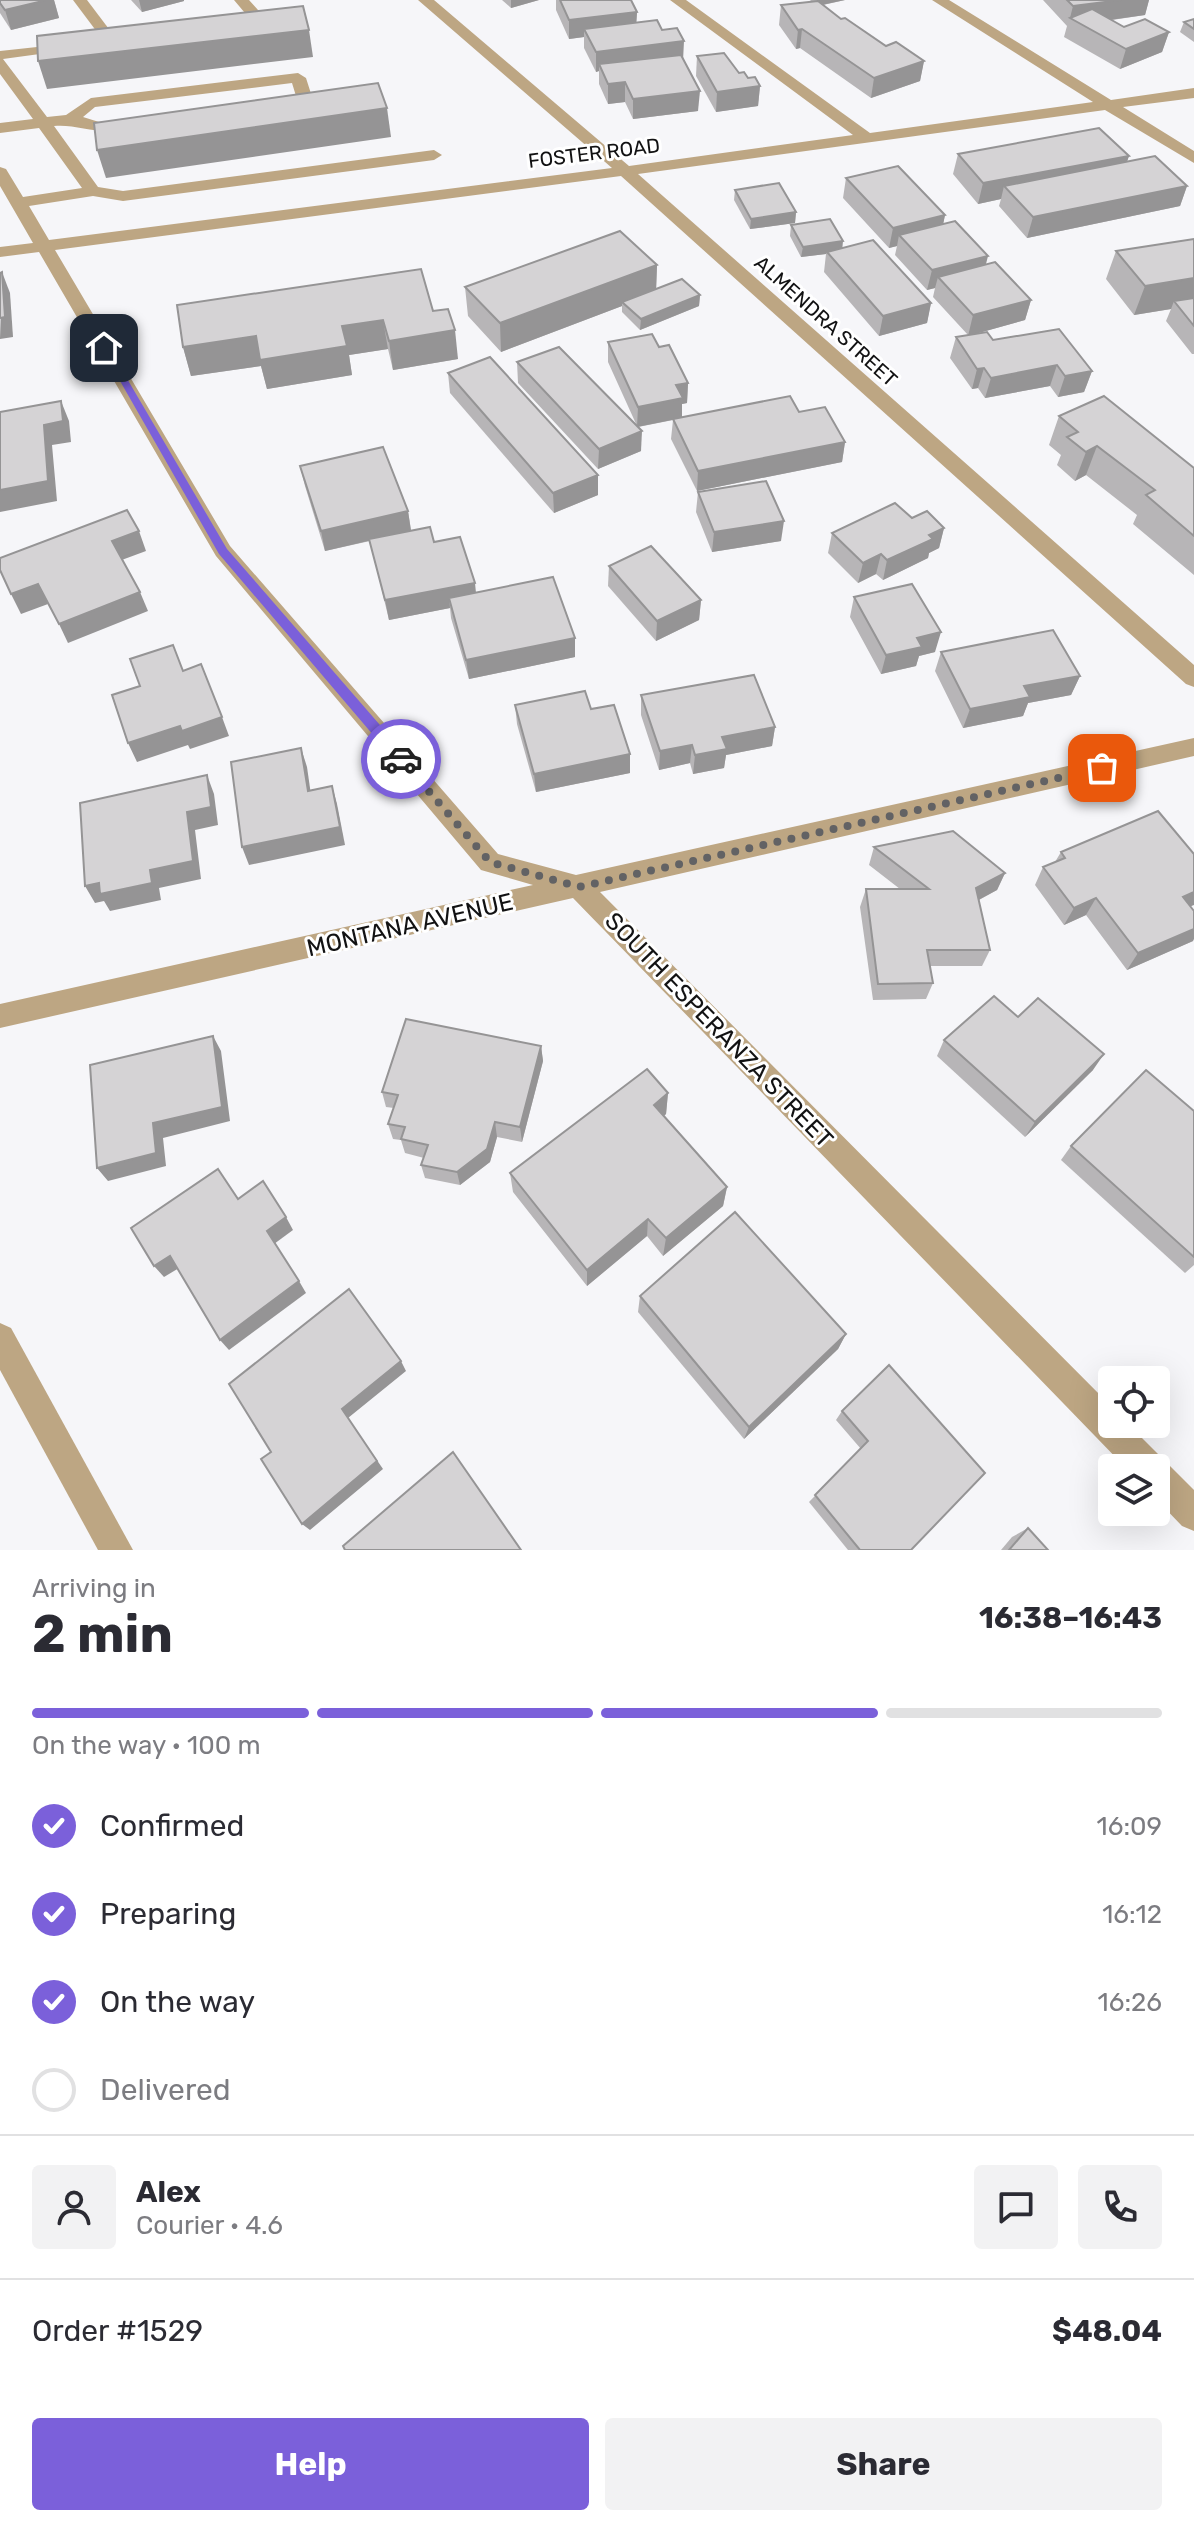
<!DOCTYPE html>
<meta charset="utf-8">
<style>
body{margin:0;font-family:Rubik,sans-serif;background:#f2f2f3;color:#2b2b33;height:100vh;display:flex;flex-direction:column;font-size:30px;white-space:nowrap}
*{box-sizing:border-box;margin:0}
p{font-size:26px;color:#7c7c81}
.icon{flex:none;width:44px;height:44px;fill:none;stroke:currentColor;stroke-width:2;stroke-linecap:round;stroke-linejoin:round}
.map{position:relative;height:1550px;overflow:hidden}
.details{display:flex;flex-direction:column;background:#fff;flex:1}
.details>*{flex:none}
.buttons{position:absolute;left:1098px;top:1366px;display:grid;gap:16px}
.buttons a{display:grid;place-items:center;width:72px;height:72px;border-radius:8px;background:#fff;box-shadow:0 8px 32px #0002;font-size:40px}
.pin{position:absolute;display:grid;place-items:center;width:68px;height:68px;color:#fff;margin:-34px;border-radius:16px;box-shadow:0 4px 12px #0006}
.courier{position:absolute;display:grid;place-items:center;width:80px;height:80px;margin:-40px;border:6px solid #7b60da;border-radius:50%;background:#fff;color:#222;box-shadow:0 2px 10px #0007}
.overview em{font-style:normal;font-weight:700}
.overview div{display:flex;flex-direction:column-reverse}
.overview{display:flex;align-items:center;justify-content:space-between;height:136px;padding:0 32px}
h1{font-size:52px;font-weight:700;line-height:60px}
.bar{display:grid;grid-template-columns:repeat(4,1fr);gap:12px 8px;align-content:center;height:96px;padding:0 32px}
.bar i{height:10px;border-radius:6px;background:#e1e1e2}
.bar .current{background:#7b60da}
.bar p{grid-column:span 4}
.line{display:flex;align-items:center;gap:20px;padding:0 32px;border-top:2px solid #e1e1e2}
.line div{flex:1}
.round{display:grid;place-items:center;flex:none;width:84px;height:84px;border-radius:8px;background:#f2f2f3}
ol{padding:0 32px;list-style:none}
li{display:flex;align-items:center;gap:24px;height:88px}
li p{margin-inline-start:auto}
li .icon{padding:8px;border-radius:50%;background:#7b60da;color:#fff;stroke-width:4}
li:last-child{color:#7c7c81}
li i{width:44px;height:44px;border:4px solid #e1e1e2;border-radius:50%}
.action{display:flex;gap:16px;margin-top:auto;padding:16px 32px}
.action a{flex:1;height:92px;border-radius:8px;background:#7b60da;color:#fff;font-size:32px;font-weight:700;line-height:92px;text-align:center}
.action a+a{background:#f2f2f3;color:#2b2b33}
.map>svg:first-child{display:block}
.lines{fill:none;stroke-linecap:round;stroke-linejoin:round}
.minor{fill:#bda683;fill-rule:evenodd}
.wall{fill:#b7b5b7}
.shaded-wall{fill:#959495}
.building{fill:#d5d3d5;stroke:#959495;stroke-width:2}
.route{fill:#7b60da}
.done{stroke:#626264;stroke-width:8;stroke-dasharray:0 14.4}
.labels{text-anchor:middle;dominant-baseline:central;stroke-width:6;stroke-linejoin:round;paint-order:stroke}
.far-street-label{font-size:20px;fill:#121213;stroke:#fff}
.street-label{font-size:24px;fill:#121213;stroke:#fff}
</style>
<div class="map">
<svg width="1194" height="1550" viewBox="0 0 1194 1550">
<rect width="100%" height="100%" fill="#f6f6f9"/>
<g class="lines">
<g class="minor">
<path d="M73,0h14l31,41 -2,3h-10z"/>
<path d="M234,0h15l17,19v6l-27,2v-6l11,-2z"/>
<path d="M418,0h16l195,166 224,-31 -183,-135h16l184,133 223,-31 -161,-102h17l162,100 83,-12v10l-71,9 71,44v12l-89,-53 -467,64 556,491v22l-8,-3 -565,-508 -566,74 175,296 268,308 78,21 618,-137v18l-594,136 512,515v17h16l66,66v41l-12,-5 -26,-27v-31h-30l-553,-570 -573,130v-24l533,-119 -52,-15 -265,-314 -177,-304 -39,5v-10l33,-4 -33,-57v-19l6,2 17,28 59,-9 -43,-60 -39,5v-10l33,-4 -33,-45v-23l74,-8 2,3 -7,4 -66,9 44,58 19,-2 25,-17 207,-25 8,5 7,22c-9,7 -32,11 -41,3l3,-3 21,-4 -4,-13 -197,24 -12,10 16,5 32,-2 2,3c-22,18 -54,0 -79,3l44,61 25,4 311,-41 8,5 -8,5 -311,41 -30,-5 -64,10 20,34 563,-72z"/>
<path d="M0,1323l11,5 122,222h-35l-98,-180z"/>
</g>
</g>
<g class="wall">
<path d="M0,0h54l5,18 -48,12 -11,-17z"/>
<path d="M131,0h53v1l-42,11z"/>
<path d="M502,0h37l-28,8z"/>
<path d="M556,0h75l6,12 -1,10 26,8 22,30 14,51 -65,8 -8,-17 -17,2 -9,-20v-13l-3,1 -12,-24v-11l-15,2 -13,-29z"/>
<path d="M810,0h35l-22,5 18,14 45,27 38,15 -4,20 -49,17 -71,-50 -4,1 -17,-24 2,-20 31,-3z"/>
<path d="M1043,0h106l-4,15 -33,5 12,7 45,5 -7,20 -42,17 -56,-32 3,-11z"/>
<path d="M1194,19v23l-14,-10 4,-10z"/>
<path d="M697,56l42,17 21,13 -2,20 -42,6 -20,-36z"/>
<path d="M958,154l171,2 -2,5 60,25 -7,20 -153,32 -28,-32 2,-7 -23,5 -25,-30z"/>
<path d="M846,178l99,37 -2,9 43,40 45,36 -6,20 -54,15 22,5 99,31 -8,21 -26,5 -8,-11 -65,12 -7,-10 -6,1 -22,-31 6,-21 12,-2 -35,-38 2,-9 -8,2 -32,-35 2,-9 -8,2 -46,-50z"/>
<path d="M735,190l61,22 -1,11 -45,6 -16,-29z"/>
<path d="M791,225l51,23 89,55 -4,20 -48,13 -55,-64 2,-18 -25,3 -11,-21z"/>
<path d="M1194,239v115h-2l-26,-33 5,-12 -37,6 -28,-36 10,-28z"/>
<path d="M657,265l-1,24 44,6 -1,11 -59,24 -18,-18v-6l-121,46 -33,-36 -3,-29z"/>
<path d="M433,311l25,48 -65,11 -5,-21 -39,6 3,20 -85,14 -6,-23 -70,10 -8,-29z"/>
<path d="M608,342l51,5 29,36 -1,20 -5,1v13l117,-5 46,30 -3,20 -145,29 -26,-52 2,-19 -35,7 3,24 -43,18 -80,-86 -1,-21 120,64 -29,-64z"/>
<path d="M448,373l150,102v20l-44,18 -104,-120z"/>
<path d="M1059,416l135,52v107l-61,-51 4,-9 -51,-40 -11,6 -18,-16 4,-10 -12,-10z"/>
<path d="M300,466l108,45 3,19 23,12 42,51 99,45v19l-106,22 -18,-61 -1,-10 -61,12 -19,-79 -45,10 -20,-65z"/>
<path d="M698,492l83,49 -69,11 -16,-40z"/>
<path d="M912,518l32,10 -5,20 -10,5 -1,5 -45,22 -7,-6 -18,9 -30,-30 4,-20z"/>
<path d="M609,566l92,34 -2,20 -43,21 -48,-55z"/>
<path d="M854,597l81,55 -16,4 -3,10 -35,8 -31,-57z"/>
<path d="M941,652l139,24 -9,19 -43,8 -5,13 -60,12 -28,-57z"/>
<path d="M641,695l134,32 -3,19 -46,9 -2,13 -31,6 -3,-11 -31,7 -18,-55z"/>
<path d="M515,705l76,4 39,45v19l-94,19 -19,-68z"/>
<path d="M874,847l131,26 -8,17 -18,10 11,50 -8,16h-52l3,17 -7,16 -53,1 -13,-93 6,-18h34l-31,-24z"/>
<path d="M1061,852l129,54 3,35 -66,29 -41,-55 -22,10 -29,-40 8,-18 12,-5z"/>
<path d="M1018,1017l75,53 -68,67 -88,-81 7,-16z"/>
<path d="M541,1046l2,15 -21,81 -25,-5 -7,25 -30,23 -35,-7 -4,-13 3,-7 -19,-5 -4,-13 -8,-1 -5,-15 6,-16 -8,-1 -4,-15z"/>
<path d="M668,1093l-2,21 -2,2 63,71 -4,19 -60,50 -16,-20 -60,50 -74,-94 -3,-19z"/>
<path d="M1194,1111v154l-9,8 -124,-113 10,-14z"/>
<path d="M640,1296l206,38 -8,15 -94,90 -106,-127z"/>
<path d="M842,1411l143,62 -74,77h-63l-39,-48 52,-53 -25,-29z"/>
<path d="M1028,1528l20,22h-47l11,-13z"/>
</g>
<g class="shaded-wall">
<path d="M47,0h7l5,18 -48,12 -6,-20z"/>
<path d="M139,0h45v1l-42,11z"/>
<path d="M511,0h28l-28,8z"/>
<path d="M817,0h28l-28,6z"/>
<path d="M1121,0h28l-4,15 -64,9 -11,-6 3,-12z"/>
<path d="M637,12l-1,19 -52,-2v8l-15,2v-19z"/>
<path d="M802,29l-2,19 -4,1 2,-19z"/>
<path d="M309,30l4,27 -266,32 -9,-28z"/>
<path d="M1169,32l-7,20 -42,17 6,-20z"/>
<path d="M684,41l-1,20 -84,3v7l-3,1v-20z"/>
<path d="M924,61l-4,20 -49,17 3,-20z"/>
<path d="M625,82v20l-17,2v-20z"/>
<path d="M760,86l-2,20 -42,6 1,-20z"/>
<path d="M700,91l-2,20 -65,8v-20z"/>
<path d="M387,108l4,29 -285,41 -9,-28z"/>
<path d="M1129,156l-7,20 -118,10 -3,13 -23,5 5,-21z"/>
<path d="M1187,186l-7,20 -153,32 6,-21z"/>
<path d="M796,212l-1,11 -45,6 1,-10z"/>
<path d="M945,215l-4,20h-42l-2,11 -8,2 4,-20z"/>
<path d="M843,241l-1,11h-15l-1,2 -25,3 2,-10z"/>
<path d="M988,256l-5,20 -45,1 -3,11 -8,2 5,-20z"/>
<path d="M657,265l-1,28 -34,9v4l-121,46 -1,-29z"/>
<path d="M2,272l8,21 3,44 -13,2z"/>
<path d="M1194,278v27l-20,-4 -3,8 -37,6 11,-29z"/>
<path d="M700,295l-1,11 -59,24 1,-11z"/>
<path d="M1031,300l-6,20 -57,16 5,-21z"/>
<path d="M931,303l-4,20 -48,13 4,-20z"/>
<path d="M383,320l5,29 -39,6 3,20 -85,14 -6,-23 -70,10 -8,-29 73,-11z"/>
<path d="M455,330l3,29 -65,11 -4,-29z"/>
<path d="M1057,365l-7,21 -65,12 6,-20z"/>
<path d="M984,368l-6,20 -6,1 5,-20z"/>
<path d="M1092,371l-8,21 -26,5 7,-21z"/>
<path d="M688,383l-1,20 -5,1v14l-45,9 1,-20 38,-22z"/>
<path d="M61,401l8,20 2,21 -19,3 5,56 -57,11v-22z"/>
<path d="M642,431l-1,20 -43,18 1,-20z"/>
<path d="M845,442l-3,20 -145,29 1,-20z"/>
<path d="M1097,446l-11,29 -11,6 11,-29z"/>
<path d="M598,475v20l-44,18 -1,-20z"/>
<path d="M408,511l3,20 -86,20 -4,-20z"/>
<path d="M784,521l-3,20 -69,11 2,-20z"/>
<path d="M944,528l-5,20 -10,5 -1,5 -45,22 4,-20 42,-25z"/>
<path d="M139,531l7,20 -27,10 -7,-20z"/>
<path d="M881,554l-5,20 -18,9 5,-20z"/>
<path d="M475,583l2,20 -28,-5 1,10 -61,12 -4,-20z"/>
<path d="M38,584l10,20 -27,10 -10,-20z"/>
<path d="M140,592l8,19 -80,32 -9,-19z"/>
<path d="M701,600l-2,20 -43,21 1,-20z"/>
<path d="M941,632l-6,20 -16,4 -3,10 -35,8 5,-19 31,-17z"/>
<path d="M575,638v19l-106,22 -3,-19z"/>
<path d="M1080,676l-9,19 -43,8 -5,13 -60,12 7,-19 54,-23z"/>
<path d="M222,717l7,19 -39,13 -2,-4 -51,17 -9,-19 52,-17z"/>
<path d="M775,727l-3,19 -46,9 -2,13 -31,6 2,-19 27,-18z"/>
<path d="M692,745l-2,18 -31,7 1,-19z"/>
<path d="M301,748l6,19 6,42 -5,-18z"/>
<path d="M630,754v19l-94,19 -2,-18z"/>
<path d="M207,775l7,19 4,31 -23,5 6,49 -42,9 2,12 -51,11 -6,-10 -9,2 -10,-17 65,-16 37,-58z"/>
<path d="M332,786l5,18 8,41 -96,20 -7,-18z"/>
<path d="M1005,873l-8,17 -28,15 7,-17z"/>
<path d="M1194,892v13l-23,9 12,-17z"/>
<path d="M1096,898l-10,17 -22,10 10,-17z"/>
<path d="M1194,929v10l-1,2 -66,29 11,-17z"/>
<path d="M213,1036l8,15 9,70 -67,17 3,28 -58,15 -11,-13 56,-45z"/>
<path d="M541,1046l2,15 -21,81 -2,-15z"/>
<path d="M1104,1054l-11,16 -68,67 10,-15z"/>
<path d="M668,1093l-2,21 -14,11 2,-20z"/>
<path d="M495,1122l2,15 -7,25 -30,23 -3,-13z"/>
<path d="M727,1187l-4,19 -60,50 3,-18z"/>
<path d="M286,1217l7,13 -19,14 -7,-13z"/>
<path d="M648,1219l-1,17 -60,50v-16z"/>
<path d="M170,1256l9,12 -15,9 -10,-11z"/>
<path d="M299,1281l7,12 -77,57 -9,-10z"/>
<path d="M846,1334l-8,15 -94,90 5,-12z"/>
<path d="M401,1361l5,10 -58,47 35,51 -73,61 -8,-6 40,-115z"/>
</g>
<g class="building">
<path d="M0,0h47l-42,10 -5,-7z"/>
<path d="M560,0h71l6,12 -68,8z"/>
<path d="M1067,0h54l-48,6z"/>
<path d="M818,1l23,18 4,-1 41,28 10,-4 28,19 -50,17 -72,-49 -4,1 -17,-25z"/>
<path d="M303,6l6,24 -271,31 -1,-25z"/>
<path d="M1092,9l32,18 21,-8 24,13 -43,17 -56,-31z"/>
<path d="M1194,19v10l-10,-7z"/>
<path d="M657,20l5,10 15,-2 7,13 -88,11 -12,-23z"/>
<path d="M724,53l15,20 5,-1 4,6 7,-1 5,9 -43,6 -20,-36z"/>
<path d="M681,55l19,36 -67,8 -8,-17 -17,2 -9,-20z"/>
<path d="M378,83l9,25 -290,42 -3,-27z"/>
<path d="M1099,128l30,28 -146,27 -25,-29z"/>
<path d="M1155,156l32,30 -154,31 -29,-31z"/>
<path d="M898,166l47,49 -52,13 -47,-50z"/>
<path d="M779,183l17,29 -45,7 -16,-29z"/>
<path d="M830,219l13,22 -40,6 -12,-22z"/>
<path d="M955,221l33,35 -56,14 -33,-35z"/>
<path d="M620,231l37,34 -157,58 -35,-36z"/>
<path d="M1194,239v39l-49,8 -29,-35z"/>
<path d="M873,240l58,63 -48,13 -56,-64z"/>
<path d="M995,262l36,38 -58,15 -35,-38z"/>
<path d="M421,269l12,42 15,-2 7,21 -66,11 -6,-21 -41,6 5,20 -87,14 -4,-24 -73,11 -6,-42z"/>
<path d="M2,272l3,45 -5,1v-45z"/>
<path d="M682,279l18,16 -59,24 -19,-17z"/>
<path d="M1194,298v28l-20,-25z"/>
<path d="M1059,329l33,42 -27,5 -8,-11 -66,13 -7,-10 -7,1 -21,-32 31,-5 6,8z"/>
<path d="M652,334l7,13 10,-2 19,38 -12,2 7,13 -45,9 -30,-65z"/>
<path d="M559,347l83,84 -43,18 -82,-87z"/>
<path d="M490,357l108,118 -45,18 -105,-120z"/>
<path d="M790,396l9,16 26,-5 20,35 -147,29 -25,-52z"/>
<path d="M1104,396l90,72v68l-48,-41 9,-5 -58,-44 -11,6 -19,-15 11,-5 -19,-16z"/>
<path d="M61,401l2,20 -19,4 4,56 -48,9v-78z"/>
<path d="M383,447l25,64 -87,20 -21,-65z"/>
<path d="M766,481l18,40 -70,11 -16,-40z"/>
<path d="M895,503l17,15 15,-7 17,17 -15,7 4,4 -46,21 -6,-6 -18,9 -31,-30z"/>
<path d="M127,510l12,21 -27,10 28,51 -81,32 -21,-40 -27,10 -11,-24v-12z"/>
<path d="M430,527l4,15 26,-5 15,46 -90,17 -16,-61z"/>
<path d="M651,546l50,54 -44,21 -48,-55z"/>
<path d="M553,577l22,61 -109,22 -17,-62z"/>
<path d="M912,584l29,48 -24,6 5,9 -36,8 -32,-58z"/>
<path d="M1053,630l27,46 -56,10 6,11 -60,12 -29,-57z"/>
<path d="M173,645l10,26 18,-7 21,53 -40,14 -2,-5 -52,17 -16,-48 28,-9 -10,-27z"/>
<path d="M754,675l21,52 -53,10 5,12 -32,6 -3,-10 -32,6 -19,-56z"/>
<path d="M585,691l6,18 23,-4 16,49 -96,20 -19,-69z"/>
<path d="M301,748l7,43 24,-5 8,41 -98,20 -11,-85z"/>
<path d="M207,775l4,32 -24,5 6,49 -43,9 2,13 -52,11 -1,-11 -14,3 -5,-83z"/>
<path d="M1158,811l36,43v38l-11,5 11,14v18l-56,24 -42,-55 -22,10 -31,-41 22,-9 -4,-6z"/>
<path d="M953,831l52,42 -29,15 14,62h-63l6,33 -55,1 -12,-95h63l-55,-42z"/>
<path d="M994,996l24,21 20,-19 66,56 -69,68 -91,-82z"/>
<path d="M406,1019l135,27 -21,81 -25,-5 -8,27 -30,23 -36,-7 7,-20 -27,-6 4,-12 -17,-3 10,-29 -16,-3z"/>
<path d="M213,1036l9,71 -69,16 3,30 -59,15 -7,-103z"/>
<path d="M647,1069l21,24 -14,12 73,82 -61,51 -18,-19 -61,51 -77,-97z"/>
<path d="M1146,1070l48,41v146l-123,-111z"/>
<path d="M218,1169l20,30 25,-18 23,36 -19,14 32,50 -79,59 -50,-84 -16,10 -23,-38z"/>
<path d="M735,1212l111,122 -97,93 -109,-131z"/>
<path d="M349,1289l52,72 -59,48 35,52 -75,63 -41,-65 10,-7 -42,-68z"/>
<path d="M889,1365l96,108 -74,77h-51l-45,-55 53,-54 -26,-30z"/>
<path d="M453,1452l68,98h-176l-2,-4z"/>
<path d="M1028,1528l20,22h-39z"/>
</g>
<path class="route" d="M100,346l9,2 118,201 179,206v8h-9l-178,-209z"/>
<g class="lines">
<path class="done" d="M401,759l89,103 89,25 523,-119"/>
</g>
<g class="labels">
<g class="far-street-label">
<text transform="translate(594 153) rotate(-7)">FOSTER ROAD</text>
<text transform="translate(826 321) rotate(42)">ALMENDRA STREET</text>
</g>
<g class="street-label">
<text transform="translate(410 925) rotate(-13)">MONTANA AVENUE</text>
<text transform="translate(719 1030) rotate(46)">SOUTH ESPERANZA STREET</text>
</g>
</g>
</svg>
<div class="buttons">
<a><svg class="icon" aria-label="locate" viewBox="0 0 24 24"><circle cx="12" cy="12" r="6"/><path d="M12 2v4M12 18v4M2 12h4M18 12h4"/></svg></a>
<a><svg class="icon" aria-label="layers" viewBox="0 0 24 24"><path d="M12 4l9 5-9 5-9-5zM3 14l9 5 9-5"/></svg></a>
</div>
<div class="pin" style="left:1102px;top:768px;background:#ea580c"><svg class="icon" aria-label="bag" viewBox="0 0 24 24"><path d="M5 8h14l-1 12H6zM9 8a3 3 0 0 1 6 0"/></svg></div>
<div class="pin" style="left:104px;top:348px;background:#1f2937"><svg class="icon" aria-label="home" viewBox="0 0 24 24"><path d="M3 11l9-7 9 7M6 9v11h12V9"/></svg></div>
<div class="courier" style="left:401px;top:759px"><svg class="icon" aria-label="car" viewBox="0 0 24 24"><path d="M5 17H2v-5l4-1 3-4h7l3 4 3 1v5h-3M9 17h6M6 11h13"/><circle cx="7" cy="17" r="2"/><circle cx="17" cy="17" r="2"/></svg></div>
</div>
<section class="details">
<div class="overview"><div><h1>2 min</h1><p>Arriving in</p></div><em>16:38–16:43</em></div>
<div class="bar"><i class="current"></i><i class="current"></i><i class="current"></i><i></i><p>On the way · 100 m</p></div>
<ol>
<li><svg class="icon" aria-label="check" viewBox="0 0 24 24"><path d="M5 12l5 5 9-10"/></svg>Confirmed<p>16:09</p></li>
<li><svg class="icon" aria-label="check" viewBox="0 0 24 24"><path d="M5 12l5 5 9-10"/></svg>Preparing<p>16:12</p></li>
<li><svg class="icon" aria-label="check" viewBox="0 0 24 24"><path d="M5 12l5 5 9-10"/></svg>On the way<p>16:26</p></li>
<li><i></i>Delivered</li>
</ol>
<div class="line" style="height:144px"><a class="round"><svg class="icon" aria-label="person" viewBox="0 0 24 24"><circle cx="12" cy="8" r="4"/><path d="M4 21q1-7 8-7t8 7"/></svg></a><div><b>Alex</b><p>Courier · 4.6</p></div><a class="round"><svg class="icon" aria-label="chat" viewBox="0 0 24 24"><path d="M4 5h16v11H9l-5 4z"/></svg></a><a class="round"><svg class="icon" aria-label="phone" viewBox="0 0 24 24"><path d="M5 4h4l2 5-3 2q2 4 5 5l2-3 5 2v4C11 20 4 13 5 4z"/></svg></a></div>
<div class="line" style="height:104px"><div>Order #1529</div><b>$48.04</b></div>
<div class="action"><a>Help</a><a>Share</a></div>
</section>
